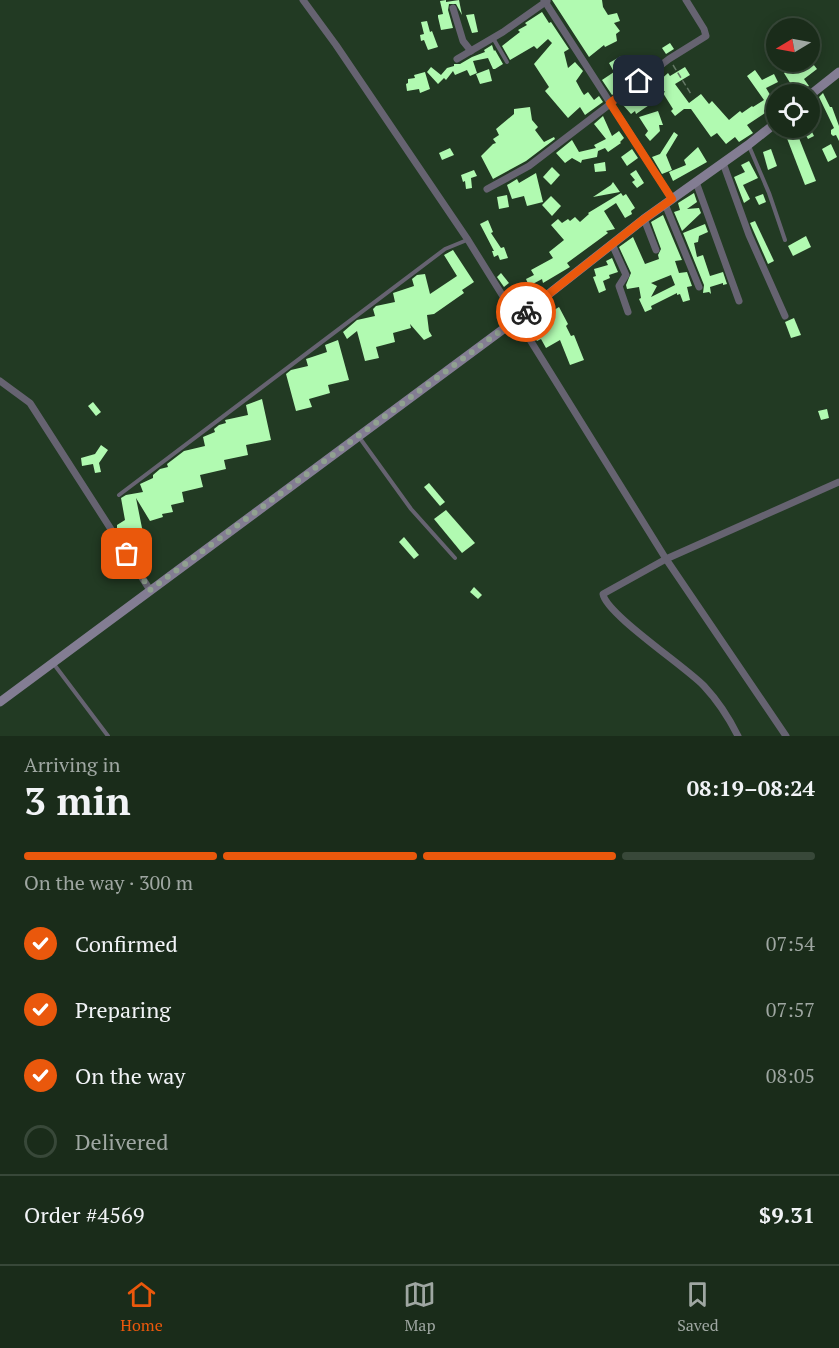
<!DOCTYPE html>
<meta charset="utf-8">
<style>
body{margin:0;font-family:"PT Serif",serif;background:#233423;color:#f1f3f6;height:100vh;display:flex;flex-direction:column;font-size:22px;white-space:nowrap}
*{box-sizing:border-box;margin:0}
p{font-size:20px;color:#9fa7a2}
.icon{flex:none;width:33px;height:33px;fill:none;stroke:currentColor;stroke-width:2;stroke-linecap:round;stroke-linejoin:round}
.map{position:relative;height:736px;overflow:hidden}
.drawer{display:flex;flex-direction:column;background:#1a2c1a;flex:1}
.drawer>*{flex:none}
.needle{width:39px;rotate:260deg}
.controls{position:absolute;left:766px;top:18px;display:grid;gap:12px}
.controls a{display:grid;place-items:center;width:54px;height:54px;border-radius:50%;background:#1a2c1a;box-shadow:0 3px 15px #0003,0 0 0 2px #384839;font-size:30px}
.pin{position:absolute;display:grid;place-items:center;width:51px;height:51px;color:#fff;margin:-26px;border-radius:12px;box-shadow:0 3px 9px #0006}
.courier{position:absolute;display:grid;place-items:center;width:60px;height:60px;margin:-30px;border:4px solid #ea580c;border-radius:50%;background:#fff;color:#222;box-shadow:0 2px 8px #0007}
.head em{font-style:normal;font-weight:700}
.head div{display:flex;flex-direction:column-reverse}
.head{display:flex;align-items:center;justify-content:space-between;height:102px;padding:0 24px}
h1{font-size:39px;font-weight:700;line-height:45px}
.bar{display:grid;grid-template-columns:repeat(4,1fr);gap:9px 6px;align-content:center;height:72px;padding:0 24px}
.bar i{height:8px;border-radius:4px;background:#384839}
.bar .current{background:#ea580c}
.bar p{grid-column:span 4}
.line{display:flex;align-items:center;gap:15px;padding:0 24px;border-top:2px solid #384839}
.line div{flex:1}
ol{padding:0 24px;list-style:none}
li{display:flex;align-items:center;gap:18px;height:66px}
li p{margin-inline-start:auto}
li .icon{padding:6px;border-radius:50%;background:#ea580c;color:#fff;stroke-width:4}
li:last-child{color:#9fa7a2}
li i{width:33px;height:33px;border:3px solid #384839;border-radius:50%}
.tab-bar{display:flex;justify-content:space-around;align-items:center;height:84px;border-top:2px solid #384839;background:#1a2c1a;font-size:16px;color:#9fa7a2}
.tab-bar a{display:grid;justify-items:center;gap:3px}
.tab-bar .current{color:#ea580c}
.map>svg:first-child{display:block}
.building{fill:#b1fab1;fill-rule:evenodd}
.lines{fill:none;stroke-linecap:round;stroke-linejoin:round}
.path{stroke:#647865;stroke-width:1.5;stroke-dasharray:6 3;stroke-linecap:butt}
.lane{stroke:#666371;stroke-width:4}
.street{stroke:#666371;stroke-width:7}
.secondary{stroke:#837d93;stroke-width:9}
.done{stroke:#90a190;stroke-width:6;stroke-dasharray:0 10.8}
.route{stroke:#ea580c;stroke-width:8}
</style>
<div class="map">
<svg width="839" height="736" viewBox="0 0 839 736">
<rect width="100%" height="100%" fill="#223a23"/>
<g class="building">
<path d="M446,0v2l13,-2 3,15 -6,-11h-7l-1,6 5,18 -12,2 -3,-13v-2l5,-1 -3,-13z"/>
<path d="M552,0h50l1,7 5,8 9,-2 3,8 -6,2 6,8 -4,3 1,7 -12,6 -1,-2 -15,12z"/>
<path d="M542,12l7,11 2,-1 18,27 -5,3 4,16 7,-6 8,9 -7,10 6,11 2,3 4,-3 6,8 5,-4 4,6 -18,13 -5,-8 -12,11 -23,-27 4,-4 -15,-23 18,-21 -4,-4 -11,10 -3,-3 -24,14 -8,-14 18,-14 -2,-2 9,-5 -2,-2z"/>
<path d="M474,14l4,18 -6,1 -6,-18z"/>
<path d="M427,21l3,11 2,-1 6,16 -10,3 -4,-10 -3,1 -1,-6 4,-1 -3,-12z"/>
<path d="M670,43l4,6 -8,5 -4,-6z"/>
<path d="M492,45l2,6 1,-1 8,14 -8,5h-2l-5,-11 -15,3 4,12 -7,3 -3,-6 -12,5 -2,-4 -7,9 -2,-2 -6,6 -11,-12 4,-5 10,8 6,-7 7,-2v-2h6l12,-7 1,2 -1,-2 13,-5 -1,-2z"/>
<path d="M621,56l16,20 -25,19 -10,-15 12,-8 -5,-9z"/>
<path d="M810,60l7,9 -13,10 5,7 -12,8 -13,-21 5,-4 -5,-7h19l2,2 5,-2z"/>
<path d="M685,67l5,8 -15,9 14,19 12,-9 8,10 3,-3 17,19 11,-9 2,2 10,-7 1,1 11,-7 -17,-24 8,-6 7,10 12,-6 4,8 -12,6 9,15 -7,1 -2,4 2,3 -21,14 6,8 -14,9 -4,-5 -9,7 -9,-11 -6,4 -20,-28h-7l-9,7 -4,-5 2,-2 -10,-16 2,-1 -8,-9 11,-10 2,3z"/>
<path d="M489,69l3,12 -12,3 -4,-10z"/>
<path d="M425,72l5,17 -10,4 -1,-4 -12,2 -1,-7 2,-1v-4l7,-1 -1,-3z"/>
<path d="M644,86l11,15 -19,13 -1,-3 -4,3 -8,-9z"/>
<path d="M823,93l7,14h2l7,19v15l-3,-6 -3,1 -2,-2v-4l3,-2 -15,-31z"/>
<path d="M530,107l2,13 6,7 -3,3 9,12 10,-5 1,2 -29,22 -33,18 -12,-23 12,-12 3,-1 -3,-4 6,-4 -3,-6 18,-15v-5z"/>
<path d="M658,111l5,14h-4l1,6 -10,10 -5,-6 3,-4 -9,-14z"/>
<path d="M603,116l9,20 7,-5 5,7 -4,4 1,1 -13,9 -3,-4 -7,3 -1,6 -15,3 -1,3 -9,-5 -7,5 -9,-10 16,-13 7,12 17,-4 -2,-3 12,-6 -12,-15z"/>
<path d="M783,128h12l21,53 -11,4z"/>
<path d="M802,128h8l4,8 -6,3z"/>
<path d="M674,132l4,3 -12,20 6,15 -10,4 -10,-17 8,-3z"/>
<path d="M831,144l6,13 -9,5 -6,-13z"/>
<path d="M698,147l9,15 -34,19 -4,-9 17,-7 -2,-5z"/>
<path d="M450,148l4,7 -12,5 -3,-7z"/>
<path d="M632,149l6,9 -11,8 -6,-9z"/>
<path d="M771,149l6,17 -9,4 -5,-18z"/>
<path d="M749,161l9,17 -15,7 7,14 -6,4 -10,-26 11,-5 -4,-7z"/>
<path d="M605,162l1,9 -11,1 -1,-8z"/>
<path d="M552,167l8,8 -9,10 -8,-8z"/>
<path d="M474,170l3,6 -6,2 1,10 -6,1 -1,-8 -2,1 -2,-7z"/>
<path d="M636,170l8,13 -7,5 -5,-6 3,-2 -5,-6z"/>
<path d="M536,173l7,29 -16,4 -3,-10 -12,3 -5,-14 10,-6 2,4z"/>
<path d="M613,182l7,10 -27,5 18,-12z"/>
<path d="M621,193l2,3 3,-2 9,14 -4,3 1,3 -7,4 -9,-15 -12,8 11,18 -9,2 2,2 -41,30 3,4 -27,16 -1,-4 -13,7 -3,-7 8,-4 -3,-5 22,-12 -4,-6 15,-12 -13,-15 7,-6 4,4 6,-4 2,2 5,-4 5,5 9,-8 -1,-1z"/>
<path d="M694,193l3,9 -10,7 12,-1 2,5 -19,18 -8,-19 6,-2 -2,-7z"/>
<path d="M763,194l3,8 -7,3 -4,-8z"/>
<path d="M507,195l2,12 -10,2 -2,-12z"/>
<path d="M551,196l10,10 -9,10 -10,-11z"/>
<path d="M663,215l19,45 -7,1 4,12 8,-1 5,14 -5,1 3,13 -7,2 -3,-8 -3,1v-2l-26,13 1,3 -7,3 -6,-13 2,-1 -2,-11 -12,2 -1,-4 5,-12 -12,-26 14,-10 12,27 14,-5 -1,-4 3,-6 -10,-27zM671,275l4,10 -24,12 6,-11 -6,-3z"/>
<path d="M488,220l5,12 -2,1 10,15 3,-1 4,11 -8,2 -2,-5 -4,2 -2,-6h2l-14,-27z"/>
<path d="M755,221l19,40 -6,3 -18,-41z"/>
<path d="M705,224l3,8 -9,4 -1,6 -4,1 3,14 6,-2 7,21 13,-4 4,12 -4,1v-2l-13,4 1,7 -2,-2 -6,1 1,-8 -21,-52z"/>
<path d="M806,236l5,11 -18,9 -5,-10z"/>
<path d="M453,250l21,32 -12,8 2,3 -30,21 -7,1 2,16 3,5 -8,4 -14,-16 1,4 -18,5 2,9 -19,5 3,11 -14,3 -8,-30 -10,8 -4,-7 14,-12 18,-4 -2,-7 3,-3 19,-4 -2,-9 21,-7 -2,-7 5,-4 8,-1 5,20 27,-18 -13,-21z"/>
<path d="M612,258l6,14 -9,3 1,3 -7,3 3,9 -7,3 -6,-16 3,-1 -2,-7 14,-4 -2,-4z"/>
<path d="M501,273l8,10 -5,4 -7,-10z"/>
<path d="M527,282l2,6 -7,5 -5,-5z"/>
<path d="M519,292l8,11 -10,6 -3,-5 4,-1 -5,-7z"/>
<path d="M550,305l4,5 5,-3 9,17 -2,2 5,10 3,-1 10,25 -14,5 -10,-25 -14,8 -5,-9 -4,2 -6,-10 16,-9 -4,-6 5,-3 -3,-5z"/>
<path d="M794,318l7,17 -10,3 -6,-16z"/>
<path d="M338,340l11,40 -21,5 2,8 -21,6 3,8 -16,4 -10,-37 5,-4 17,-4 -2,-7 21,-7 -2,-7z"/>
<path d="M262,399l9,41 -25,5 2,10 -24,5 2,9 -26,6 3,12 -21,5 2,10 -13,3 2,7 -11,2 1,3 -13,4 -14,-23 7,35 -14,3 4,4 -5,5 -11,-17v-3l8,-5 -4,-22 5,-3 17,-3 -3,-8 13,-6v-3l7,-6 8,-2 -1,-3 17,-13 21,-5 -2,-9 12,-5 -1,-3 5,-4 7,-2 -1,-3 23,-5 -2,-10z"/>
<path d="M93,402l8,10 -5,4 -8,-10z"/>
<path d="M827,409l2,9 -8,2 -3,-9z"/>
<path d="M101,445l7,5 -9,13 2,9 -6,1 -2,-9 -11,2 -1,-8 14,-4z"/>
<path d="M429,483l16,19 -5,4 -16,-19z"/>
<path d="M446,510l29,33 -13,10 -28,-34z"/>
<path d="M404,537l15,18 -5,4 -15,-17z"/>
<path d="M474,587l8,8 -4,4 -8,-7z"/>
</g>
<g class="lines">
<path class="path" d="M673,65l18,29"/>
<g class="lane">
<path d="M493,38l14,24"/>
<path d="M771,107l6,10"/>
<path d="M749,146l20,47 16,47"/>
<path d="M359,437l52,72 44,49"/>
<path d="M119,495l326,-246 22,-9"/>
<path d="M53,663l55,73"/>
</g>
<g class="street">
<path d="M303,0l33,45 132,195 198,319 120,177"/>
<path d="M544,0l128,199"/>
<path d="M453,8l10,33 8,10"/>
<path d="M457,59l46,-27 44,-31"/>
<path d="M723,163l26,72 36,81"/>
<path d="M696,182l43,119"/>
<path d="M487,189l42,-23 140,-107 37,-23 -2,-7 -18,-29"/>
<path d="M665,204l34,83"/>
<path d="M644,219l12,31"/>
<path d="M612,244l14,31 -7,11 9,26"/>
<path d="M0,381l30,22 120,187"/>
<path d="M738,736c-9,-18 -20,-35 -34,-50 -18,-19 -98,-72 -101,-92l63,-35 173,-77"/>
</g>
<g class="secondary">
<path d="M810,95l29,-23"/>
<path d="M0,702l517,-383 127,-100 104,-74 29,-23"/>
</g>
</g>
<g class="lines">
<path class="done" d="M127,554l23,36 376,-278"/>
<path class="route" d="M526,312l118,-93 28,-20 -62,-96 29,-22"/>
</g>
</svg>
<div class="controls">
<a><svg class="needle" viewBox="-14 -14 28 28"><path d="M0-13l5 13h-10z" fill="#e53935"/><path d="M0 13l5-13h-10z" fill="#9fa7a2"/></svg></a>
<a><svg class="icon" aria-label="locate" viewBox="0 0 24 24"><circle cx="12" cy="12" r="6"/><path d="M12 2v4M12 18v4M2 12h4M18 12h4"/></svg></a>
</div>
<div class="pin" style="left:127px;top:554px;background:#ea580c"><svg class="icon" aria-label="bag" viewBox="0 0 24 24"><path d="M5 8h14l-1 12H6zM9 8a3 3 0 0 1 6 0"/></svg></div>
<div class="pin" style="left:639px;top:81px;background:#1f2937"><svg class="icon" aria-label="home" viewBox="0 0 24 24"><path d="M3 11l9-7 9 7M6 9v11h12V9"/></svg></div>
<div class="courier" style="left:526px;top:312px"><svg class="icon" aria-label="bike" viewBox="0 0 24 24"><circle cx="6" cy="16" r="4"/><circle cx="18" cy="16" r="4"/><path d="M6 16l4-8h5l3 8M10 8l3 8H6M13 5h3"/></svg></div>
</div>
<section class="drawer">
<div class="head"><div><h1>3 min</h1><p>Arriving in</p></div><em>08:19–08:24</em></div>
<div class="bar"><i class="current"></i><i class="current"></i><i class="current"></i><i></i><p>On the way · 300 m</p></div>
<ol>
<li><svg class="icon" aria-label="check" viewBox="0 0 24 24"><path d="M5 12l5 5 9-10"/></svg>Confirmed<p>07:54</p></li>
<li><svg class="icon" aria-label="check" viewBox="0 0 24 24"><path d="M5 12l5 5 9-10"/></svg>Preparing<p>07:57</p></li>
<li><svg class="icon" aria-label="check" viewBox="0 0 24 24"><path d="M5 12l5 5 9-10"/></svg>On the way<p>08:05</p></li>
<li><i></i>Delivered</li>
</ol>
<div class="line" style="height:78px"><div>Order #4569</div><b>$9.31</b></div>
</section>
<nav class="tab-bar">
<a class="current"><svg class="icon" aria-label="home" viewBox="0 0 24 24"><path d="M3 11l9-7 9 7M6 9v11h12V9"/></svg>Home</a>
<a><svg class="icon" aria-label="map" viewBox="0 0 24 24"><path d="M3 6l6-2 6 2 6-2v14l-6 2-6-2-6 2zM9 4v14M15 6v14"/></svg>Map</a>
<a><svg class="icon" aria-label="saved" viewBox="0 0 24 24"><path d="M7 4h10v16l-5-4-5 4z"/></svg>Saved</a>
</nav>
